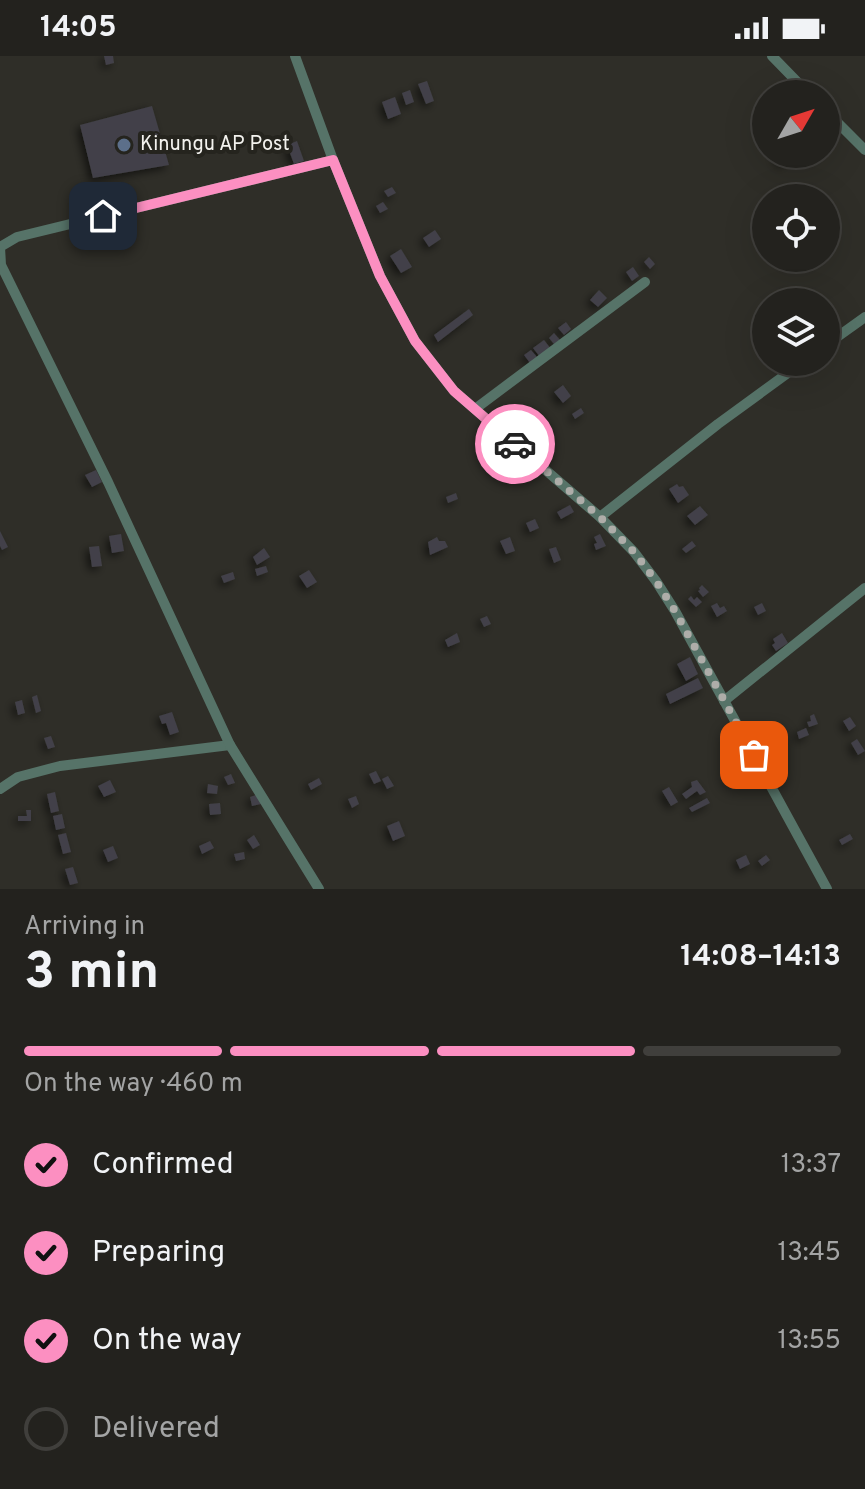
<!DOCTYPE html>
<meta charset="utf-8">
<style>
body{margin:0;font-family:Overpass,sans-serif;background:#2b2a27;color:#f1f3f6;height:100vh;display:flex;flex-direction:column;font-size:30px;white-space:nowrap}
*{box-sizing:border-box;margin:0}
p{font-size:26px;color:#a3a4a4}
.icon{flex:none;width:44px;height:44px;fill:none;stroke:currentColor;stroke-width:2;stroke-linecap:round;stroke-linejoin:round}
.map{position:relative;height:833px;overflow:hidden}
.panel{display:flex;flex-direction:column;background:#23221e;flex:1}
.panel>*{flex:none}
.needle{width:52px;rotate:51deg}
.fabs{position:absolute;left:752px;top:24px;display:grid;gap:16px}
.fabs a{display:grid;place-items:center;width:88px;height:88px;border-radius:50%;background:#23221e;box-shadow:0 8px 32px #0002,0 0 0 2px #403f3c;font-size:40px}
.pin{position:absolute;display:grid;place-items:center;width:68px;height:68px;color:#fff;margin:-34px;border-radius:16px;box-shadow:0 4px 12px #0006}
.courier{position:absolute;display:grid;place-items:center;width:80px;height:80px;margin:-40px;border:6px solid #fc8fc1;border-radius:50%;background:#fff;color:#222;box-shadow:0 2px 10px #0007}
.summary em{font-style:normal;font-weight:700}
.summary div{display:flex;flex-direction:column-reverse}
.summary{display:flex;align-items:center;justify-content:space-between;height:136px;padding:0 24px}
h1{font-size:52px;font-weight:700;line-height:60px}
.bar{display:grid;grid-template-columns:repeat(4,1fr);gap:12px 8px;align-content:center;height:96px;padding:0 24px}
.bar i{height:10px;border-radius:6px;background:#403f3c}
.bar .active{background:#fc8fc1}
.bar p{grid-column:span 4}
ol{padding:0 24px;list-style:none}
li{display:flex;align-items:center;gap:24px;height:88px}
li p{margin-inline-start:auto}
li .icon{padding:8px;border-radius:50%;background:#fc8fc1;color:#111;stroke-width:4}
li:last-child{color:#a3a4a4}
li i{width:44px;height:44px;border:4px solid #403f3c;border-radius:50%}
.status{display:flex;justify-content:space-between;align-items:center;height:56px;padding:0 40px;background:#23221e;direction:ltr}
.status svg{height:22px;fill:currentColor}
.map>svg:first-child{display:block}
.building{fill:#424148;filter:url(#shadow)}
.lines{fill:none;stroke-linecap:round;stroke-linejoin:round}
.street{stroke:#567368;stroke-width:10}
.done{stroke:#aeada9;stroke-width:8;stroke-dasharray:0 14.4}
.route{stroke:#fc8fc1;stroke-width:10}
.service-dot{fill:#5c6f8a;stroke:#25241e;stroke-width:3}
.labels{text-anchor:middle;dominant-baseline:central;stroke-width:8;stroke-linejoin:round;paint-order:stroke}
.poi-label{font-size:20px;fill:#f3f2ee;stroke:#25241e;text-anchor:start}
</style>
<div class="status"><b>14:05</b><svg viewBox="0 0 49 12"><path d="M0 12V9h3v3zM5 12V6h3v6zM10 12V3h3v9zM15 12V0h3v12zM26 1h20v11H26zM47 4h2v5h-2z"/></svg></div>
<div class="map">
<svg width="865" height="833" viewBox="0 0 865 833">
<defs>
<filter id="shadow"><feDropShadow dx="-3.5" dy="3.5" stdDeviation="4" flood-color="#0009"/></filter>
</defs>
<rect width="100%" height="100%" fill="#2f2e28"/>
<g class="building">
<path d="M104,0h9l1,7 -8,2z"/>
<path d="M427,25l7,20 -8,3 -8,-20z"/>
<path d="M410,34l4,12 -8,3 -4,-12z"/>
<path d="M395,41l6,17 -13,5 -6,-17z"/>
<path d="M152,50l17,59 -76,13 -13,-53z"/>
<path d="M297,85l7,20 -10,3 -7,-19z"/>
<path d="M774,98h11l4,5 -7,5z"/>
<path d="M392,131l4,6 -8,4 -4,-6z"/>
<path d="M383,146l5,7 -8,4 -4,-7z"/>
<path d="M435,174l6,9 -12,8 -6,-9z"/>
<path d="M401,193l11,18 -11,6 -11,-17z"/>
<path d="M649,201l6,7 -5,5 -6,-7z"/>
<path d="M633,211l6,9 -7,5 -6,-9z"/>
<path d="M599,234l8,8 -9,9 -8,-7z"/>
<path d="M469,253l4,6 -35,27 -4,-7z"/>
<path d="M566,266l5,7 -7,6 -6,-7z"/>
<path d="M554,277l6,7 -6,4 -5,-6z"/>
<path d="M544,284l7,9 -11,8 -7,-9z"/>
<path d="M531,294l6,7 -7,6 -6,-8z"/>
<path d="M563,329l8,11 -8,7 -9,-11z"/>
<path d="M581,352l3,5 -9,6 -3,-5z"/>
<path d="M96,414l6,12 -10,5 -7,-12z"/>
<path d="M677,428l2,3 4,-1 6,9 -11,8 -9,-14z"/>
<path d="M456,437l2,6 -10,4 -2,-6z"/>
<path d="M570,449l4,7 -13,7 -4,-7z"/>
<path d="M700,450l8,9 -13,10 -8,-9z"/>
<path d="M535,463l4,9 -9,4 -4,-9z"/>
<path d="M0,475l8,16 -6,3 -2,-4z"/>
<path d="M121,478l3,17 -12,2 -3,-17z"/>
<path d="M600,478l6,12 -10,4 -2,-6 3,-1 -3,-6z"/>
<path d="M437,481l2,4h6l3,6 -18,8 -2,-13z"/>
<path d="M510,481l5,14 -9,3 -6,-13z"/>
<path d="M692,485l4,5 -10,7 -4,-4z"/>
<path d="M99,490l3,20 -10,1 -3,-20z"/>
<path d="M556,491l5,13 -7,3 -5,-14z"/>
<path d="M264,492l6,9 -13,8 -4,-8z"/>
<path d="M266,510l2,6 -11,4 -2,-7z"/>
<path d="M309,514l8,12 -10,6 -8,-12z"/>
<path d="M233,516l2,7 -11,4 -3,-7z"/>
<path d="M702,529l7,7 -6,5 -5,-6 2,-1 -1,-2z"/>
<path d="M691,540l3,4 3,-3 5,5 -6,5 -8,-8z"/>
<path d="M717,547l3,5 4,-2 3,5 -10,6 -6,-11z"/>
<path d="M762,547l4,8 -8,4 -4,-8z"/>
<path d="M487,560l4,8 -7,3 -4,-8z"/>
<path d="M457,577l3,9 -12,5 -3,-7z"/>
<path d="M782,577l6,10 -12,8 -4,-6 3,-2 -2,-4z"/>
<path d="M690,601l8,17 -12,7 -9,-17z"/>
<path d="M698,622l5,10 -33,16 -4,-10z"/>
<path d="M37,639l4,16 -5,2 -4,-16z"/>
<path d="M22,644l3,13 -7,2 -3,-13z"/>
<path d="M172,656l7,20 -9,3 -4,-12 -4,1 -3,-8z"/>
<path d="M814,658l4,10 -9,3 -2,-5 4,-1 -1,-5z"/>
<path d="M850,661l6,9 -7,5 -6,-10z"/>
<path d="M806,672l3,7 -10,4 -2,-7z"/>
<path d="M51,680l4,11 -7,2 -4,-11z"/>
<path d="M857,683l8,12 -7,4 -7,-12z"/>
<path d="M376,715l5,10 -7,3 -5,-10z"/>
<path d="M231,718l4,9 -7,2 -4,-8z"/>
<path d="M388,720l6,10 -7,3 -5,-10z"/>
<path d="M319,722l3,6 -11,6 -3,-6z"/>
<path d="M110,724l6,12 -12,5 -6,-11z"/>
<path d="M697,724l9,12 -6,3 -3,-4 -11,8 -4,-5 10,-7 -1,-5z"/>
<path d="M208,728l10,2 -1,8 -10,-1z"/>
<path d="M669,731l9,15 -7,4 -9,-15z"/>
<path d="M55,736l4,19 -8,2 -4,-19z"/>
<path d="M259,738l2,10 -9,2 -2,-9z"/>
<path d="M356,740l3,8 -7,4 -4,-9z"/>
<path d="M707,742l3,5 -18,9 -3,-4z"/>
<path d="M220,747l1,11 -11,1 -1,-11z"/>
<path d="M26,754h5v11h-13v-5h9z"/>
<path d="M62,758l3,14 -9,2 -3,-14z"/>
<path d="M399,765l6,15 -12,5 -6,-15z"/>
<path d="M66,777l5,19 -8,2 -5,-19z"/>
<path d="M850,778l3,5 -11,6 -3,-5z"/>
<path d="M254,779l6,10 -7,4 -6,-9z"/>
<path d="M210,785l4,7 -12,6 -3,-8z"/>
<path d="M113,790l5,12 -10,4 -5,-12z"/>
<path d="M244,796l1,7 -9,2 -2,-7z"/>
<path d="M746,799l4,9 -10,5 -4,-9z"/>
<path d="M766,799l4,5 -8,6 -4,-5z"/>
<path d="M73,811l5,16 -8,2 -5,-16z"/>
</g>
<g class="lines">
<g class="street">
<path d="M295,0l38,104 47,116 35,65 39,50 146,126 34,35 22,29 19,30 152,278"/>
<path d="M772,0l37,38"/>
<path d="M826,55l39,39"/>
<path d="M826,289l39,-28"/>
<path d="M475,353l170,-127"/>
<path d="M600,461l118,-93 85,-62"/>
<path d="M724,645l141,-113"/>
<path d="M0,733l18,-12 42,-11 170,-21"/>
<path d="M319,833l-89,-144 -122,-263 -107,-217 -1,-18 17,-10 316,-77"/>
</g>
</g>
<g class="lines">
<path class="done" d="M515,388l85,73 34,35 22,29 19,30 79,144"/>
<path class="route" d="M103,160l230,-56 47,116 35,65 39,50 61,53"/>
</g>
<circle class="service-dot" cx="124" cy="89" r="8"/>
<g class="labels">
<g class="poi-label">
<text x="140" y="89">Kinungu AP Post</text>
</g>
</g>
</svg>
<div class="fabs">
<a><svg class="needle" viewBox="-14 -14 28 28"><path d="M0-13l5 13h-10z" fill="#e53935"/><path d="M0 13l5-13h-10z" fill="#a3a4a4"/></svg></a>
<a><svg class="icon" aria-label="locate" viewBox="0 0 24 24"><circle cx="12" cy="12" r="6"/><path d="M12 2v4M12 18v4M2 12h4M18 12h4"/></svg></a>
<a><svg class="icon" aria-label="layers" viewBox="0 0 24 24"><path d="M12 4l9 5-9 5-9-5zM3 14l9 5 9-5"/></svg></a>
</div>
<div class="pin" style="left:754px;top:699px;background:#ea580c"><svg class="icon" aria-label="bag" viewBox="0 0 24 24"><path d="M5 8h14l-1 12H6zM9 8a3 3 0 0 1 6 0"/></svg></div>
<div class="pin" style="left:103px;top:160px;background:#1f2937"><svg class="icon" aria-label="home" viewBox="0 0 24 24"><path d="M3 11l9-7 9 7M6 9v11h12V9"/></svg></div>
<div class="courier" style="left:515px;top:388px"><svg class="icon" aria-label="car" viewBox="0 0 24 24"><path d="M5 17H2v-5l4-1 3-4h7l3 4 3 1v5h-3M9 17h6M6 11h13"/><circle cx="7" cy="17" r="2"/><circle cx="17" cy="17" r="2"/></svg></div>
</div>
<section class="panel">
<div class="summary"><div><h1>3 min</h1><p>Arriving in</p></div><em>14:08–14:13</em></div>
<div class="bar"><i class="active"></i><i class="active"></i><i class="active"></i><i></i><p>On the way · 460 m</p></div>
<ol>
<li><svg class="icon" aria-label="check" viewBox="0 0 24 24"><path d="M5 12l5 5 9-10"/></svg>Confirmed<p>13:37</p></li>
<li><svg class="icon" aria-label="check" viewBox="0 0 24 24"><path d="M5 12l5 5 9-10"/></svg>Preparing<p>13:45</p></li>
<li><svg class="icon" aria-label="check" viewBox="0 0 24 24"><path d="M5 12l5 5 9-10"/></svg>On the way<p>13:55</p></li>
<li><i></i>Delivered</li>
</ol>
</section>
